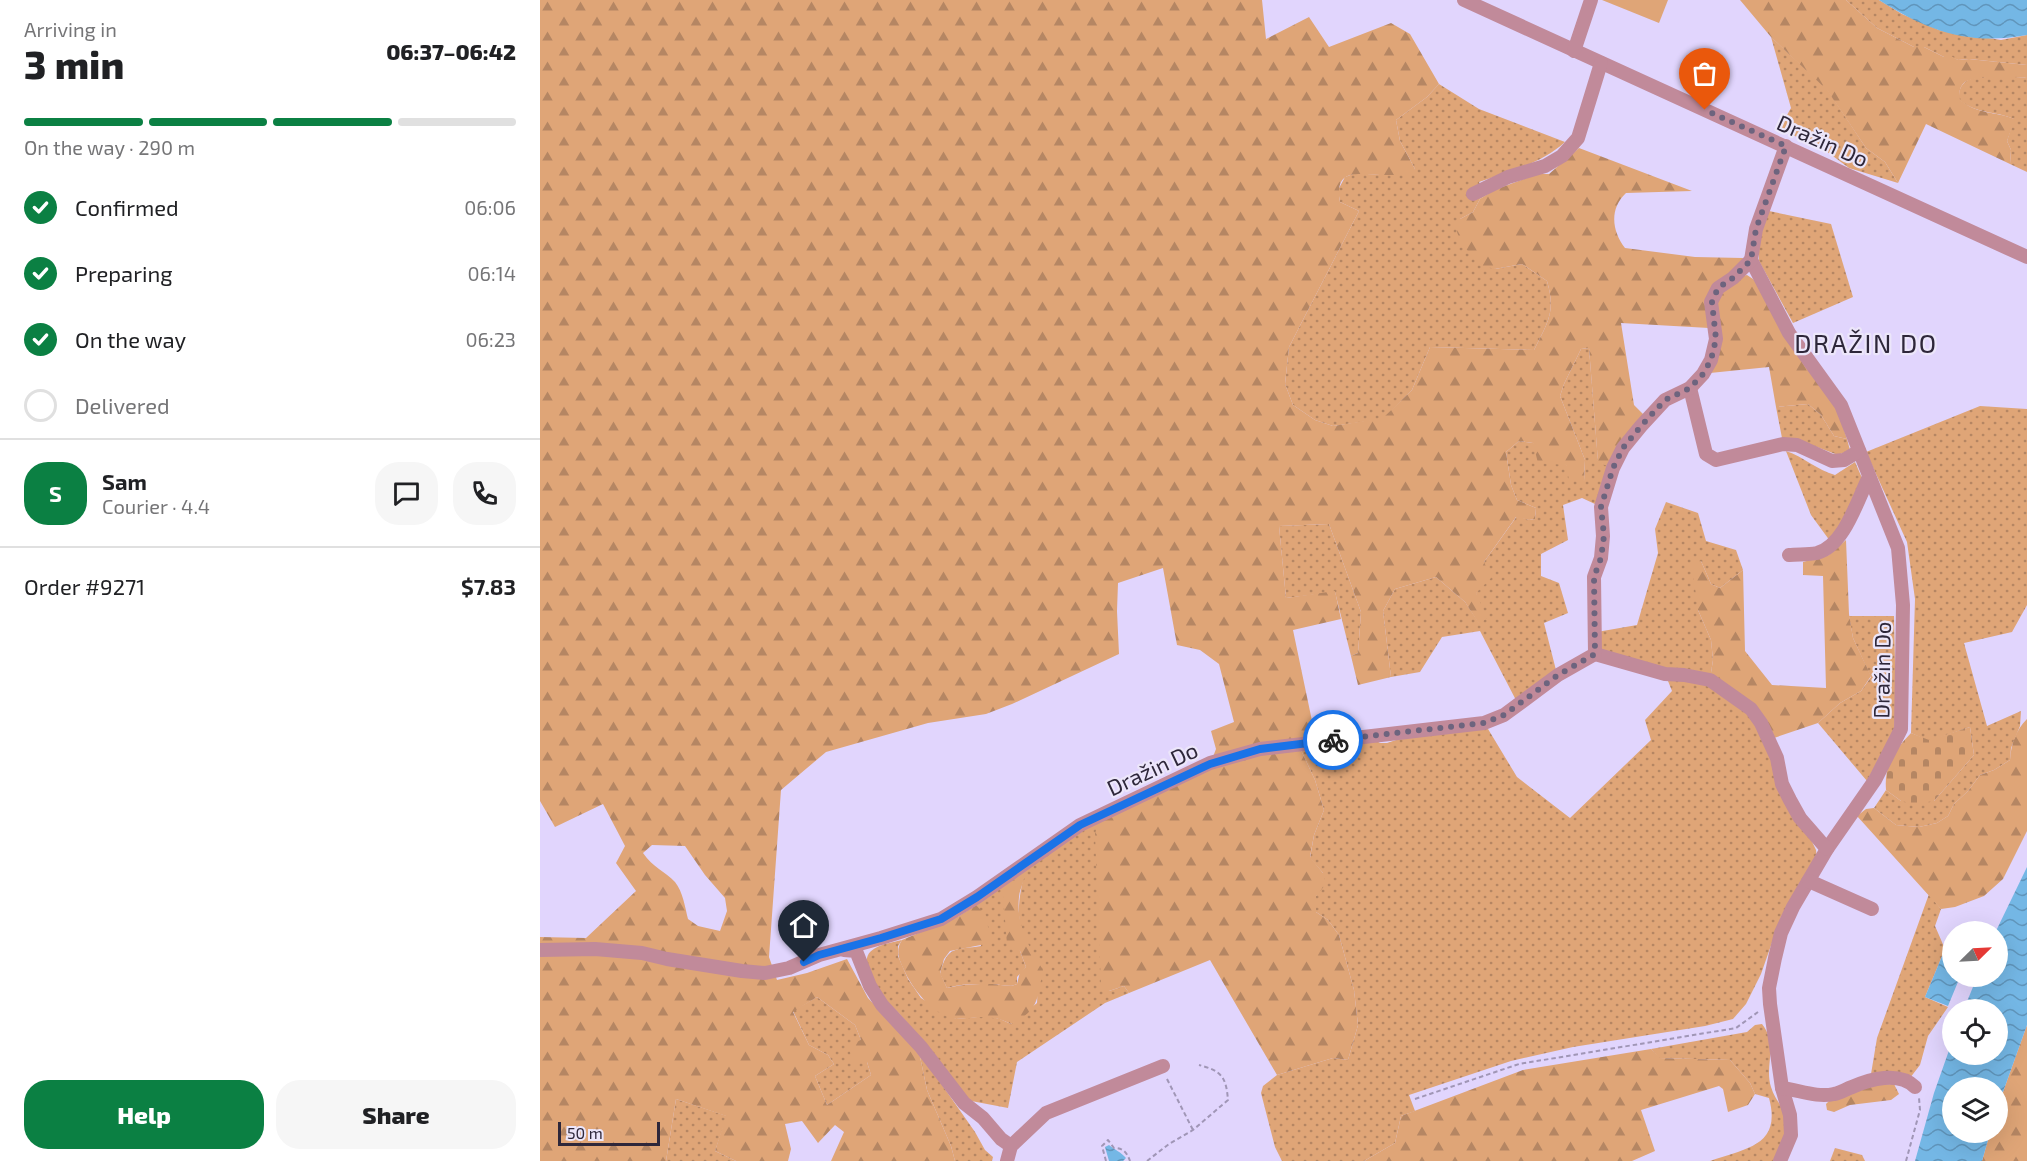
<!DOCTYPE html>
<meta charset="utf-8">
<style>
body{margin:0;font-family:"Exo 2",sans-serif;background:#f6f6f6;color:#202124;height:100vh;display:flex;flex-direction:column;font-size:22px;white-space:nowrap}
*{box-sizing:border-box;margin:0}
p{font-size:20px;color:#757577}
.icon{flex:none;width:33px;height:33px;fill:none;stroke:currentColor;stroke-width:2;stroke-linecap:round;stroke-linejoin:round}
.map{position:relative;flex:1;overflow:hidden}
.drawer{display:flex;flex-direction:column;background:#fff;width:540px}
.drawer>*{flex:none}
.needle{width:39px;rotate:66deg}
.buttons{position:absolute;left:1402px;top:921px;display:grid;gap:12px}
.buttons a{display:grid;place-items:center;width:66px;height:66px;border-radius:50%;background:#fff;box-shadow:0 6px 24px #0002;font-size:30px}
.scale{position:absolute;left:18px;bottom:15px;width:102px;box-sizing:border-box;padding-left:6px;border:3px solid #2e273a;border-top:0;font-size:16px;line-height:21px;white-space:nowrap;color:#2e273a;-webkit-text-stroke:4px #ece6fa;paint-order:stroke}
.pin{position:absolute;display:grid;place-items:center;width:51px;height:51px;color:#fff;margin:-62px -26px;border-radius:50% 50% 50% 0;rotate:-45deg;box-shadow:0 0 6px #0007}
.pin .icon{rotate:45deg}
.courier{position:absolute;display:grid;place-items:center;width:60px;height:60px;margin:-30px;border:4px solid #1a73e8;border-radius:50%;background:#fff;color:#222;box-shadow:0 2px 8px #0007}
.headline em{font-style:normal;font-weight:800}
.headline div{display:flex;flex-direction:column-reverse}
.headline{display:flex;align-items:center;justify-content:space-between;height:102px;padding:0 24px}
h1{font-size:39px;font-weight:800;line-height:45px}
.bar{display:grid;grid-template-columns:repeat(4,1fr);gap:9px 6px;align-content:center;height:72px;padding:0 24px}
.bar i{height:8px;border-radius:4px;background:#e0e0e0}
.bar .selected{background:#0b8043}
.bar p{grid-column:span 4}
.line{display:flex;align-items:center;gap:15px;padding:0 24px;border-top:2px solid #e0e0e0}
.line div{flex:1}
.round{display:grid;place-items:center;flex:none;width:63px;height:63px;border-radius:24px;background:#f6f6f6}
ol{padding:0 24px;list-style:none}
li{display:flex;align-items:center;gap:18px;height:66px}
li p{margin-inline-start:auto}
li .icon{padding:6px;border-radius:50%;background:#0b8043;color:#fff;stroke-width:4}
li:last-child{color:#757577}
li i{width:33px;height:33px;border:3px solid #e0e0e0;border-radius:50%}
.action{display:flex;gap:12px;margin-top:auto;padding:12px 24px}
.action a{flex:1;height:69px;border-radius:24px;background:#0b8043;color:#fff;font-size:24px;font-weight:800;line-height:69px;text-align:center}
.action a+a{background:#f6f6f6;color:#202124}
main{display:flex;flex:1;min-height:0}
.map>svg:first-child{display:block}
.grass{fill:url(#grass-dots)}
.forest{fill:url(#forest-firs);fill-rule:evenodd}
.cemetery{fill:url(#cemetery-stones)}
.pitch{fill:#dfa577}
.water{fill:url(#water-waves)}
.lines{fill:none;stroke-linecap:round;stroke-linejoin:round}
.path{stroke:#a096b6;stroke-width:2;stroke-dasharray:4.5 3;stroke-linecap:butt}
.minor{stroke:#c18a9a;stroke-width:14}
.done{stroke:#6d647e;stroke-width:6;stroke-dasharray:0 10.8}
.route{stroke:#1a73e8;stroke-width:8}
.labels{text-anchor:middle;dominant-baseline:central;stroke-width:4.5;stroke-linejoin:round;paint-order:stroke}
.street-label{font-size:22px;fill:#2e273a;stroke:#ece6fa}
.quarter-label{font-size:26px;letter-spacing:1.5px;fill:#2e273a;stroke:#ece6fa}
</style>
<main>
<section class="drawer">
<div class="headline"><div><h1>3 min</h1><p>Arriving in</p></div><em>06:37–06:42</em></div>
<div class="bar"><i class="selected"></i><i class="selected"></i><i class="selected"></i><i></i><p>On the way · 290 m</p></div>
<ol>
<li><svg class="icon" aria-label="check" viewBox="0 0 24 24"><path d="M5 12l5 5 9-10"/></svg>Confirmed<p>06:06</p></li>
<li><svg class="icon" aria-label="check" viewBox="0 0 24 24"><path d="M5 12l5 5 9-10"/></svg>Preparing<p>06:14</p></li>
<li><svg class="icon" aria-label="check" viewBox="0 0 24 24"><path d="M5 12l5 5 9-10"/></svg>On the way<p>06:23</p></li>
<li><i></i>Delivered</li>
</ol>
<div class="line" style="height:108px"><b class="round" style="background:#0b8043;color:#fff">S</b><div><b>Sam</b><p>Courier · 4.4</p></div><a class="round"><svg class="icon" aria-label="chat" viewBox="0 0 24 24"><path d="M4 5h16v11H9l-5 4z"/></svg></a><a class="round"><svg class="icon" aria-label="phone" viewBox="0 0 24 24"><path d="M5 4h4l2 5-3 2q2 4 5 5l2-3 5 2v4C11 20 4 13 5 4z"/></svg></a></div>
<div class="line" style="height:78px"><div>Order #9271</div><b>$7.83</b></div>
<div class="action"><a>Help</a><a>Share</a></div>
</section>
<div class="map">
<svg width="1487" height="1161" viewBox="0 0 1487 1161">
<defs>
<pattern id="grass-dots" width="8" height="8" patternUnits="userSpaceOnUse" patternTransform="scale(1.5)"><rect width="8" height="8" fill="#dfa577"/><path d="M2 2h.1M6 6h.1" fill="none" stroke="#b58663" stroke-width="1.8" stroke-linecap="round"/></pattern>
<pattern id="forest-firs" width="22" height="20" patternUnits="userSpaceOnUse" patternTransform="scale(1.5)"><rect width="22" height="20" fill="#dfa577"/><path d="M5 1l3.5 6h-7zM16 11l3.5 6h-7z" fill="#b58663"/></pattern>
<pattern id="cemetery-stones" width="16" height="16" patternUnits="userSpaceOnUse" patternTransform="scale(1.5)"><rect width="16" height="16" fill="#dfa577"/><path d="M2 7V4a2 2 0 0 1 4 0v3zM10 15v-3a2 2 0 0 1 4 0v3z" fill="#b58663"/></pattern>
<pattern id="water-waves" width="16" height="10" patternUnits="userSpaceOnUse" patternTransform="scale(1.5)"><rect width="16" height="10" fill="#74b7e5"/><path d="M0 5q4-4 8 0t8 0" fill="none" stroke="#6095bb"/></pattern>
</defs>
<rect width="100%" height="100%" fill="#e1d5fd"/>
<g class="grass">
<path d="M1306,0h33l23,14 37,16 62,10 26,-5v30l-58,-6 -11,1 -7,-3h-7l-20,-10h-10l-37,-19z"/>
<path d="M1231,37l56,52 39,59 19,14 13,21 -49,-15 -27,-20 -43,-19 12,-21z"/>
<path d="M1487,77v95l-17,-8 1,-14 -4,-9 7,-22c-21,-9 -35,-4 -55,-19 0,-7 0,-13 6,-18 9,-8 48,-4 62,-5z"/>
<path d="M899,84l40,25 86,33c-24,22 -56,29 -86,40l7,13 -6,4 -7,13 -13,7 35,50 27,-5 25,17c9,31 1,41 -13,69l-104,-3 -18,43 -29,29 -50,7 -18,-6 -22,-15 -8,-21 4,-37 70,-136 -19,-9 -2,-12 7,-13 11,-4 23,2 36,-6 -15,-28 -4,-21 31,-23z"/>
<path d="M1229,211l62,13 22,73 -60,26 -34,-62v-21z"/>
<path d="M1049,348l9,113 14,7 -5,16 -12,20 -13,-6 -19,7 5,35 -27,14v22l18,7 9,30 -24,10 13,51 -39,30 -38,-73 -38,6 -22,35 -29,5 -8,-66 12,-22 41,-12 29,25 14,21 -3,-30 8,-31 33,-46 12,4 6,-1 1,-11 -19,-8 -6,-15 -5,-33 13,-11 14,2 33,22 18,16 1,-21 -25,-64 4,-12 17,-35z"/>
<path d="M1268,404l13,11 13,21 13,3 3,11 -12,5 -29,-11 -27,-6 -6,-31z"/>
<path d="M1440,406l47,3v196l-15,27 -48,11 23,83 34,-15 -1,15 -9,22 -1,12 -16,10 -14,5 -12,16 -14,13 -6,12 -11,7 -18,4 -23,-2 -22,-17 12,-18 15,11h33l40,-46 -4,-28 -41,14 -18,-8 4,-134 -8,-57 -41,-90z"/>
<path d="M1246,451c18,6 31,19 49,24l20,-13 7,16 -14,33 -18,30 -19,-26z"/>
<path d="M1126,502l32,11 8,28 30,9 7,20 -23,18 -9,-4 -10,-23 -3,49 13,30 2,20 -3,19 -114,-26 1,-21 40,-7 21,-72 -3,-24z"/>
<path d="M789,524l32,88 -3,41 -7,3 -16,-64 -49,6 -7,-72z"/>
<path d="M1309,616h45l2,91 -2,23 -27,51 -49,-58 22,-20 21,-12 10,-14 -18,-39z"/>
<path d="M1126,676l43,6 40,29 67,139 1,9 -36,58 -20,57 -15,30 -13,15 -28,7 -132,21 -62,14 -102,34 6,16 -14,5 -6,27 -31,18h-82l-7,-14 -14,-54 2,-7 14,-11 56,-17 15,2 10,-35 -4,-35 -15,-55 -11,-15 -12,-8v-16l7,-23 -13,-15 4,-23 10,-25 -9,-30 -15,-32 75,-8 5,3h7l15,-5 83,-14 32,53 53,41 81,-78 -6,-20 27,-29z"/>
<path d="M559,818l10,173 15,-5 5,7 -24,10 -88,59 -9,46 -42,-8c-20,-27 -40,-55 -62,-81 -10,-12 -23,-20 -30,-34 -4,-7 -9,-20 -7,-27 3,-13 24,-15 35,-18l-4,6v10l10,23 13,19 35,21 32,-3 12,3 11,5 26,-21c2,-24 -10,-49 -16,-73 -5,-23 0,-39 4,-61z"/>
<path d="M462,882l18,69 6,16 -9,10v7c-8,4 -16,0 -25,0 -15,0 -30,-1 -45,4l-7,-14c7,-29 16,-24 41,-28l-5,-41z"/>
<path d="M1389,894l12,15 -6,17 10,23 -20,48 23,10 -20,29 -8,29 -10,13 -39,-4 6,-36z"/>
<path d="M277,997l38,28 6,15 -9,22h15l4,13 -44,30 -12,-29 19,-12 -6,-9 -19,-10 -16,-34z"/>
<path d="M1222,1024c17,22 2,40 9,63 6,19 16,18 14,43 -1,10 -7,22 -11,31h-64c36,-13 72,-15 59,-63l-14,-4 -5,-11 -20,-23 -71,-2 -8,-9 96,-17 8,-7z"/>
<path d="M379,1052l56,80 10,18 8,7 -1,4h-37l-4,-15 -24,-56z"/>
<path d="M136,1099l51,17 -12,35 21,10h-70z"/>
<path d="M1295,1148l27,7 3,6h-35z"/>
</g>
<g class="forest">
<path d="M0,0h722l4,39 43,-22 20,30 62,-24 19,11 29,50 -12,13 -31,23 4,21 15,28 -6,6c-9,0 -19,0 -29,0 -23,-1 -46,-7 -40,27l19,9 -70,136 -4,37 8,21 22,15 18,6 50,-8 29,-28 18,-43 104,3c14,-28 22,-38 13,-69l-25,-17 -27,5 -12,-3 -21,-21 -5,-13 3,-13 13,-7 7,-13 14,-9 44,-16h11l30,-26 113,43 -66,2c-17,16 -14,38 -1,55l70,9 48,1 -2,7 -22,16 -10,47 -88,-5 13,82 13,13 -35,50 -14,-6 -9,-114 -8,1 -17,35 -4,12 25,64 -1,21 -15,-1 -3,-15 -28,-2 -5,-20 -14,-2 -13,11 5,33 6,15 19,8 -1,11 -6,1 -13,-3 -32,45 7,16 -15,15 11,25 -8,6 -14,-22 -29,-25 -41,12 -12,22 8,66 -33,8 -7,-29 7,-3 3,-41 -32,-88 -50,2 7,72 49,-7 6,28 -48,11 23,110 -105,22 5,-13 -5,-18 23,-9 -15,-58 -19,-14 -23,-5 -14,-77 -45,15 -1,28 2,43 -107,50 -26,10 -58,9 -102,29 -45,38 -12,167 8,23 30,-7 40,-14 21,39 51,54 8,38 24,56 4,15h-124l13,-29 -9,-7 -17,18 -16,-22 -17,3 6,25 -3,12h-52l-21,-10 11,-35 -50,-17 -10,62h-126v-224l46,1 50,-47 -20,-28 9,-17 -22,-42 -48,23 -15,-26zM112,845l33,1 20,29 20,23 2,13 -7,20 -22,-5 -10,-7c-3,-12 -5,-27 -13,-37 -10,-11 -22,-14 -32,-29zM277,997l38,28 6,15 -12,5 3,18 15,-1 4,13 -44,30 -12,-29 19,-12 -6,-9 -19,-10 -16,-33z"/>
<path d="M1200,0h106l31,28 37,19h10l20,10 7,-1 7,4 11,-1 58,6v12c-14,1 -53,-2 -62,5 -6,5 -6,11 -5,18 19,15 34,11 55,19l-8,22 4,9 -1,14 -84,-40 -28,59 -13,-21 -19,-14 -39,-58 -56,-53z"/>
<path d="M1207,275l6,4 8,10 77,122 9,28 -13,-3 -13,-21 -13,-11 -32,3 -7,-40 -59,6 7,-76 26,-21z"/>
<path d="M1306,540l3,74 4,24 18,38 -10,15 -21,12 -22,20 -47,16 -9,-17 -52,-43 3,-19 -2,-20 -13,-30 -6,-45 9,-4 10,23 9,4 23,-18 2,81 27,34 54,3 -3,-112 -20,-1v-13l26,-7z"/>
<path d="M1487,719v112l-24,48 -19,17 -29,11 -14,2 -84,-93 9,-7 8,-1 22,17 23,2 18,-4 11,-7 6,-12 14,-13 12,-16 14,-5 16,-10c1,-16 6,-30 17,-41z"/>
<path d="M760,748l15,32 9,30 -10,25 -4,22 13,16 3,11 -10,12v16l12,8 11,15 15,55 4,35 -10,35 -15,-2 -56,17 -67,-115 -81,33 -5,-7 -15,5 -8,-5 -6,-152 4,-16 112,-51 35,-11z"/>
<path d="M485,869c1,10 -5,18 -6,28 -3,28 10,50 24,73 -6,28 -3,40 -32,54 -14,-7 -25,-8 -41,-6 -4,0 -9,1 -14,1 -23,-4 -43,-29 -52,-49 -5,-11 -9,-19 -2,-30l57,-24 17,-11 10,11 5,27 -41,8 -6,8 -4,14 7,15c15,-4 29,-4 45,-4 9,0 17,4 25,0l3,-12 6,-5 -6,-16 -13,-7 -5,-62z"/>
<path d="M1487,1025v136h-45l8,-28 8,-1v-26z"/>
<path d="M1111,1049l9,9 70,2 20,23 5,11 -7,11 -20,7 -5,-23 -4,-3 -78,24 14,41 -23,10h-268l31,-18 6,-27 122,-46z"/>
<path d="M1354,1084l5,10 -8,6 -41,5 -16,7 -7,-2 -1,-6 4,-4 39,-15z"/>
</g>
<path class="cemetery" d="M1430,727l4,28 -40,46 -19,3 -14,-3 -15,-11c-2,-25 8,-39 25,-57l18,7z"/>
<path class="pitch" d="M1062,0h66l-9,23z"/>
<g class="water">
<path d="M1339,0h148v35c-59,11 -99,-4 -148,-35z"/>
<path d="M1487,867v158l-29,81v-18h-45v44l37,1 -8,28h-67l19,-68 19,-54v15h45v-44l-34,-1 13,-32 21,-1v-44l-2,-1z"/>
<path d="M1405,949l8,3v24l7,1 -12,29 -23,-9z"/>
<path d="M569,1145c6,5 12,7 17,13l-3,3h-14l-4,-14z"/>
</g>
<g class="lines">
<g class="path">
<path d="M627,1079l26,51"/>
<path d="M875,1099l104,-35 217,-36 22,-16"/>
<path d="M566,1161l-4,-15 6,-6 6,8c10,0 13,5 16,13"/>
<path d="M607,1161l22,-17 24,-14 35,-30c-2,-23 -6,-29 -29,-35"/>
<path d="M1366,1161l14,-51 -1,-12"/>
</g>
<g class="minor">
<path d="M924,0l563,257"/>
<path d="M1034,51l17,-51"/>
<path d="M933,194l35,-17 37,-11 17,-10 16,-18 23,-75"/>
<path d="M1211,260l38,73 52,72 57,143 5,57 -2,124 -26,51 -48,69 -34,58 -12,26 -6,25 -6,30 1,16 12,84 8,27 1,20 -11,26"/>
<path d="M1211,260l5,-31 30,-83"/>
<path d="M1150,388l16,66 10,6 67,-16 14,1 35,16 12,-1 15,-9"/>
<path d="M1249,555c9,-1 19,0 28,-2 27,-7 40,-52 52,-76"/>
<path d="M1055,654l70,20 19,1 26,5 41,29 10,14 16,35 5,26 8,16 10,18 27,31"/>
<path d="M1269,881l63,28"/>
<path d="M0,950l55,-1 47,4 25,6 75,12 23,2 24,-5 30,-13 62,-17 60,-19 36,-22 103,-72 130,-62 50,-14 224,-26 20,-8 54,-40 37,-21 -1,-77 7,-19 2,-22 -2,-29 12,-39 10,-20 18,-22 24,-26 25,-12 13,-14 8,-14 5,-21 -5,-37 7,-14 15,-10 18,-18"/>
<path d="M304,950l12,1 14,35 12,19 39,42 43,56 19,15 18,21 10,7"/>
<path d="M1242,1088c17,2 35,10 52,6 6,-1 12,-5 18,-7 18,-8 47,-16 63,0"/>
<path d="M467,1161l4,-15 35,-33 117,-47"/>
</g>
</g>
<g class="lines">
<path class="done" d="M793,740l151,-17 20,-8 54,-40 37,-21 -1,-77 7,-19 3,-22 -3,-29 12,-39 10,-20 18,-22 24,-26 25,-12 13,-14 8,-14 5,-21 -4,-37 6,-14 15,-10 18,-18 5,-31 30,-83 -81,-36"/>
<path class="route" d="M264,962l15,-7 62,-17 60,-19 36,-22 103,-72 130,-61 50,-15 73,-9"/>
</g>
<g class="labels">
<g class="street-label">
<text transform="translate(1283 140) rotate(24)">Dražin Do</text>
<text transform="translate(1341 670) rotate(-89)">Dražin Do</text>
<text transform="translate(612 768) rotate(-25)">Dražin Do</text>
</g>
<g class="quarter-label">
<text x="1326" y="342">DRAŽIN DO</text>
</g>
</g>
</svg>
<div class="buttons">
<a><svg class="needle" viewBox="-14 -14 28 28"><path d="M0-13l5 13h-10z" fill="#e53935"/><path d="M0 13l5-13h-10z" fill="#757577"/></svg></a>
<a><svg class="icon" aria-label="locate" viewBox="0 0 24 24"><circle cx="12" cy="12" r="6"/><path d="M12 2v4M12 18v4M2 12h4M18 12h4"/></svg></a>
<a><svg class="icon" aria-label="layers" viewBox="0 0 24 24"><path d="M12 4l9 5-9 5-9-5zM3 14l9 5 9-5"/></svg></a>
</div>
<div class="scale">50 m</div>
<div class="pin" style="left:1165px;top:110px;background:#ea580c"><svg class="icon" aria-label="bag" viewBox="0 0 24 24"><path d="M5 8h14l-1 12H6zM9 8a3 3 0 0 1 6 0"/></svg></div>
<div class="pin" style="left:264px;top:962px;background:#1f2937"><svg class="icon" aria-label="home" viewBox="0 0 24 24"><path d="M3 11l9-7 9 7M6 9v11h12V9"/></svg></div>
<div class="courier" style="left:793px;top:740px"><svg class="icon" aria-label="bike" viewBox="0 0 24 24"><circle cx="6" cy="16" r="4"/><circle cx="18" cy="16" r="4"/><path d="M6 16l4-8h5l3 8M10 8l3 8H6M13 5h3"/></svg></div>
</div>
</main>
